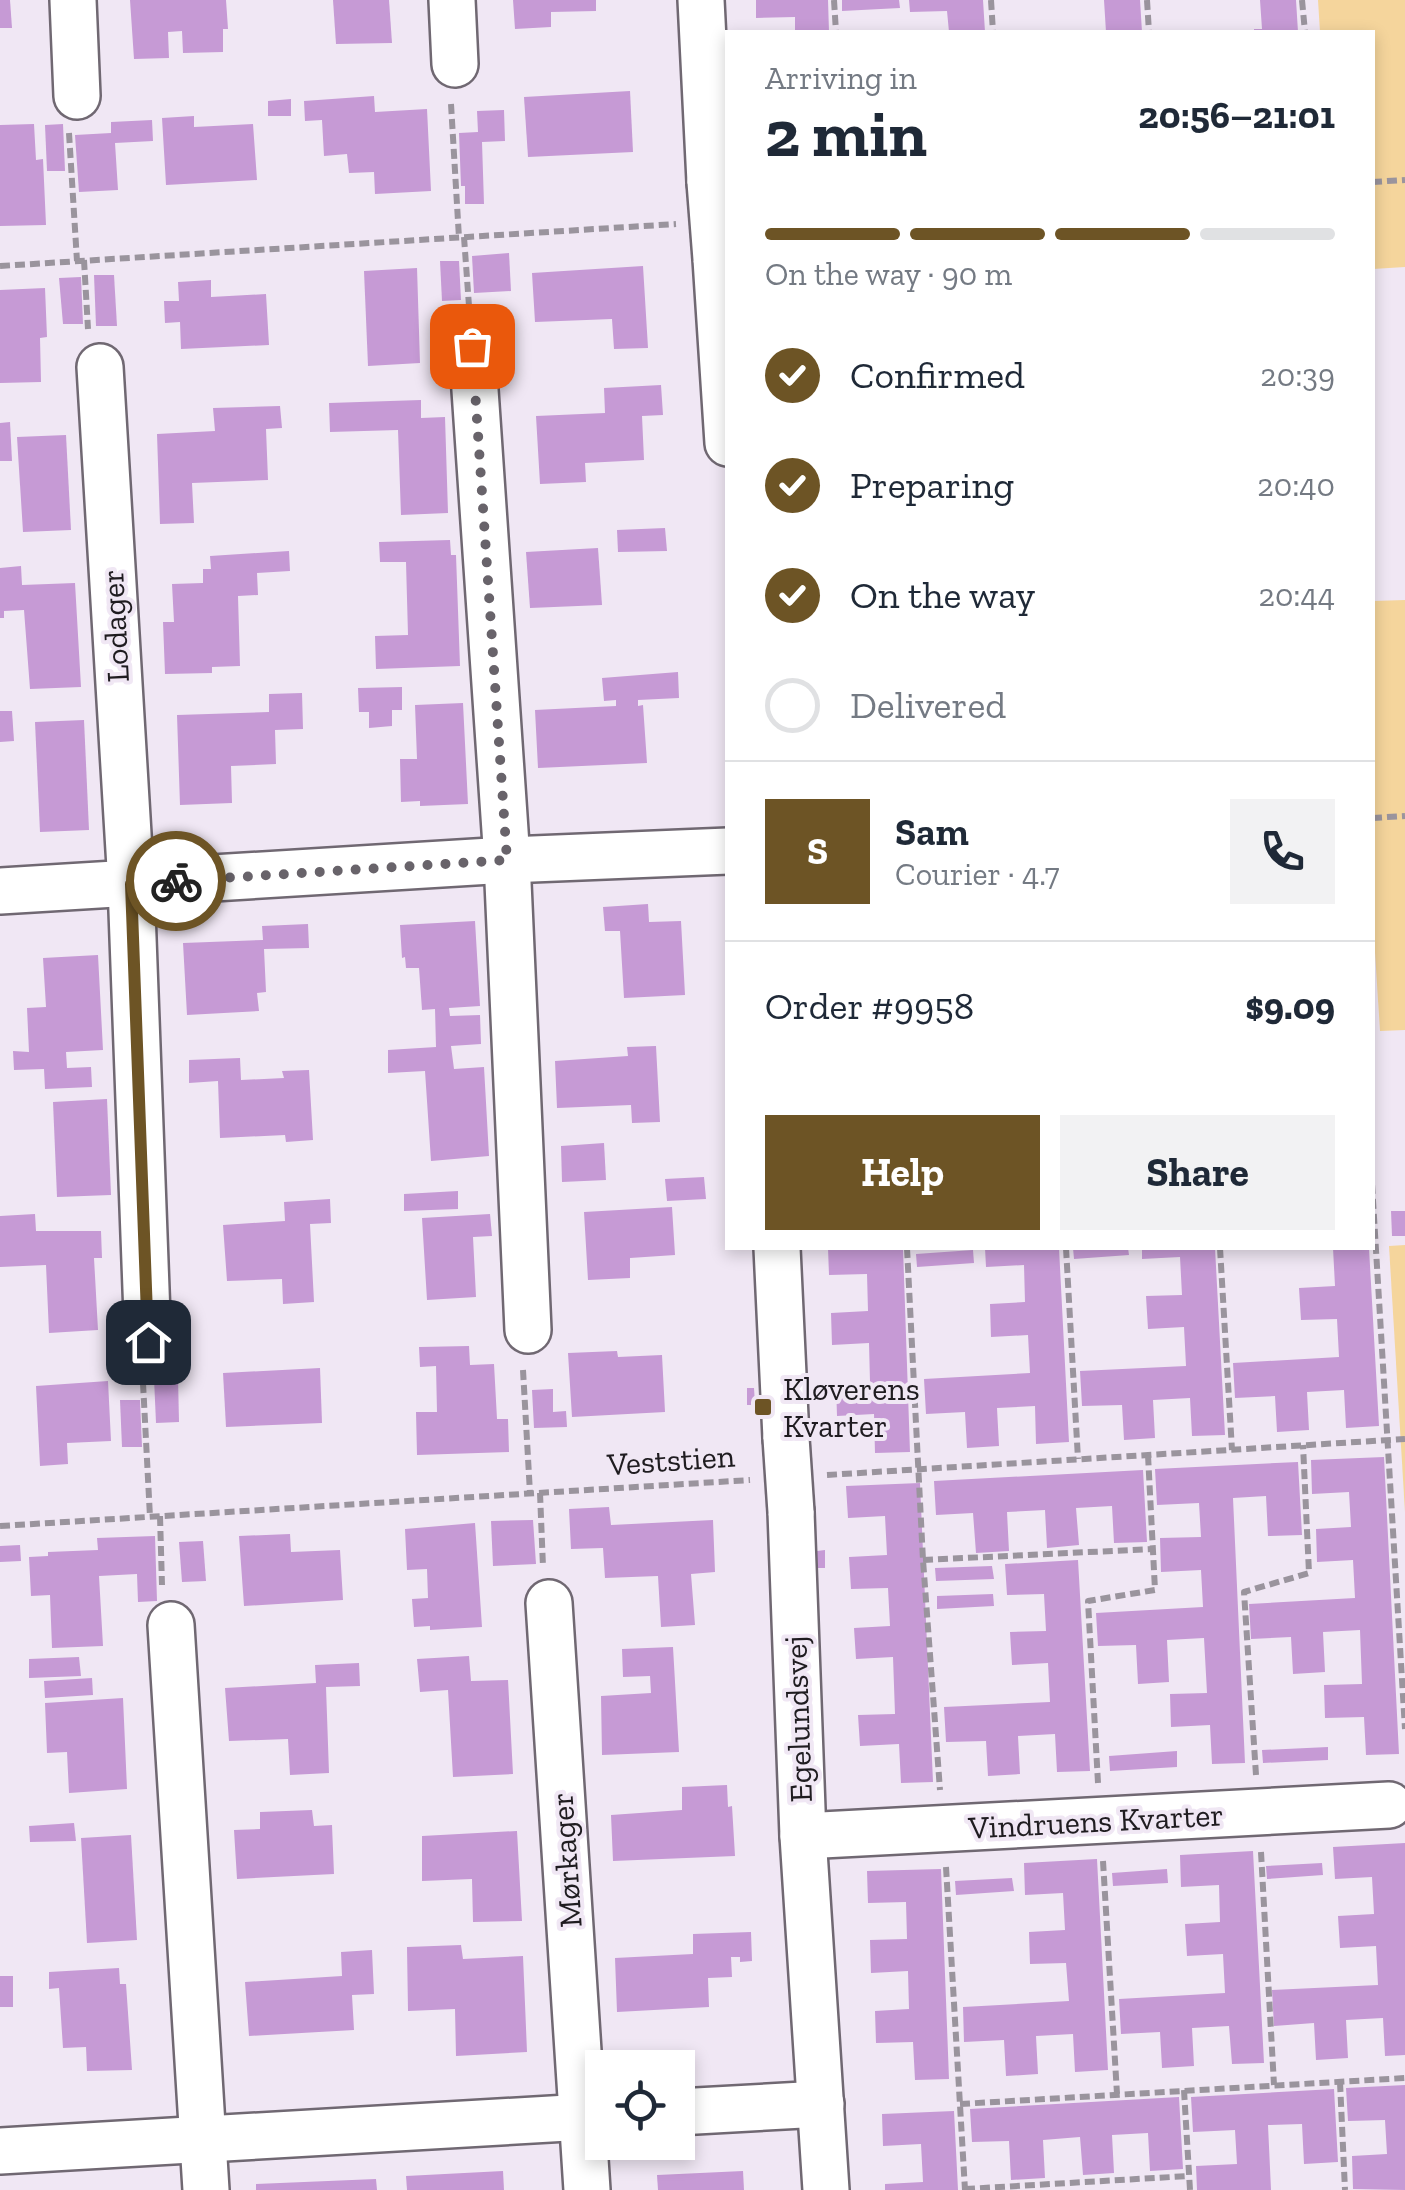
<!DOCTYPE html>
<meta charset="utf-8">
<style>
body{margin:0;font-family:"Zilla Slab",serif;background:#f2f2f3;color:#1f2937;height:100vh;display:flex;flex-direction:column;font-size:38px;white-space:nowrap}
*{box-sizing:border-box;margin:0}
p{font-size:32px;color:#747a83}
.icon{flex:none;width:55px;height:55px;fill:none;stroke:currentColor;stroke-width:2;stroke-linecap:round;stroke-linejoin:round}
.map{position:relative;flex:1;overflow:hidden}
.side{position:absolute;left:725px;top:30px;width:650px;height:1220px;display:flex;flex-direction:column;background:#fff;border-radius:0px;box-shadow:0 5px 15px #0003}
.side>*{flex:none}
.fabs{position:absolute;left:585px;top:2050px;display:grid;gap:20px}
.fabs a{display:grid;place-items:center;width:110px;height:110px;border-radius:0px;background:#fff;box-shadow:0 5px 15px #0003;font-size:50px}
.pin{position:absolute;display:grid;place-items:center;width:85px;height:85px;color:#fff;margin:-42px;border-radius:20px;box-shadow:0 5px 15px #0006}
.courier{position:absolute;display:grid;place-items:center;width:100px;height:100px;margin:-50px;border:8px solid #6d5425;border-radius:50%;background:#fff;color:#222;box-shadow:0 2px 12px #0007}
.head em{font-style:normal;font-weight:700}
.head div{display:flex;flex-direction:column-reverse}
.head{display:flex;align-items:center;justify-content:space-between;height:170px;padding:0 40px}
h1{font-size:65px;font-weight:700;line-height:75px}
.bar{display:grid;grid-template-columns:repeat(4,1fr);gap:15px 10px;align-content:center;height:120px;padding:0 40px}
.bar i{height:12px;border-radius:8px;background:#e0e1e3}
.bar .selected{background:#6d5425}
.bar p{grid-column:span 4}
.line{display:flex;align-items:center;gap:25px;padding:0 40px;border-top:2px solid #e0e1e3}
.line div{flex:1}
.round{display:grid;place-items:center;flex:none;width:105px;height:105px;border-radius:0px;background:#f2f2f3}
ol{padding:0 40px;list-style:none}
li{display:flex;align-items:center;gap:30px;height:110px}
li p{margin-inline-start:auto}
li .icon{padding:10px;border-radius:50%;background:#6d5425;color:#fff;stroke-width:4}
li:last-child{color:#747a83}
li i{width:55px;height:55px;border:5px solid #e0e1e3;border-radius:50%}
.cta{display:flex;gap:20px;margin-top:auto;padding:20px 40px}
.cta a{flex:1;height:115px;border-radius:0px;background:#6d5425;color:#fff;font-size:40px;font-weight:700;line-height:115px;text-align:center}
.cta a+a{background:#f2f2f3;color:#1f2937}
.map>svg:first-child{display:block}
.green{fill:#f5d59c}
.building{fill:#c69ad5}
.lines{fill:none;stroke-linecap:round;stroke-linejoin:round}
.street-casing{stroke:#706872;stroke-width:50}
.path{stroke:#9a949d;stroke-width:6;stroke-dasharray:10 5;stroke-linecap:butt}
.street{stroke:#fff;stroke-width:45}
.street-bridge-casing{stroke:#706872;stroke-width:50;stroke-linecap:butt}
.street-bridge{stroke:#fff;stroke-width:45}
.done{stroke:#68636a;stroke-width:10;stroke-dasharray:0 18}
.route{stroke:#6d5425;stroke-width:12}
.poi-dot{fill:#6d5425;stroke:#f0e7f4;stroke-width:4}
.labels{text-anchor:middle;dominant-baseline:central;stroke-width:8;stroke-linejoin:round;paint-order:stroke}
.street-label{font-size:32px;fill:#1f1c20;stroke:#f0e7f4}
.poi-label{font-size:32px;fill:#1f1c20;stroke:#f0e7f4;text-anchor:start}
</style>
<div class="map">
<svg width="1405" height="2190" viewBox="0 0 1405 2190">
<rect width="100%" height="100%" fill="#f0e7f4"/>
<g class="green">
<path d="M1318,0h87v267l-32,2 -1,-237h-52z"/>
<path d="M1405,600v430l-25,1 -8,-126 1,-304z"/>
<path d="M1405,1245v267l-16,-266z"/>
</g>
<g class="building">
<path d="M0,0h10l2,28h-12z"/>
<path d="M130,0h96l2,29h-5v23l-40,1 -1,-22 -14,1 1,26 -35,1z"/>
<path d="M333,0h56l3,43 -56,1z"/>
<path d="M513,0h83v11l-45,1v15l-36,2z"/>
<path d="M756,0h72l1,32h-34v-15l-39,1z"/>
<path d="M842,0h57l1,8 -58,3z"/>
<path d="M909,0h74l2,32h-36l-2,-21 -37,1z"/>
<path d="M1104,0h36l2,32h-36z"/>
<path d="M1260,0h36l2,32h-44v-3h8z"/>
<path d="M630,91l3,61 -105,5 -4,-60z"/>
<path d="M374,96l1,16 52,-3 4,82 -56,3 -1,-22 -25,1 -2,-19 -23,2 -2,-36 -17,1 -1,-20z"/>
<path d="M291,99v17h-23v-15z"/>
<path d="M504,110l1,31 -23,1 2,62h-19v-18h-4l-2,-53 19,-1 -1,-21z"/>
<path d="M194,116v11l59,-3 4,56 -91,5 -4,-67z"/>
<path d="M152,120l1,21 -38,2 3,47 -39,2 -4,-57 36,-2v-11z"/>
<path d="M34,124l2,36 7,-1 3,66 -46,1v-101z"/>
<path d="M63,124l2,47h-18l-2,-46z"/>
<path d="M509,253l2,38 -37,2 -2,-37z"/>
<path d="M440,261h19l2,39 -19,1z"/>
<path d="M643,266l5,82 -34,1 -2,-30 -77,3 -3,-49z"/>
<path d="M417,268l3,95 -52,3 -4,-95z"/>
<path d="M94,275h20l3,51h-21z"/>
<path d="M81,277l2,47h-20l-4,-46z"/>
<path d="M211,280v17l55,-3 3,51 -88,4 -1,-27 -15,1 -1,-22h15l-1,-19z"/>
<path d="M45,288l2,49 -7,1 1,44 -41,1v-93z"/>
<path d="M661,385l2,30 -21,1 2,44 -59,3 1,19 -46,2 -4,-68 69,-3 -1,-25z"/>
<path d="M421,400v18l24,-1 3,96 -47,2 -3,-85 -68,2 -1,-29z"/>
<path d="M280,406l2,22 -16,1 2,51 -76,3 2,40 -34,1 -3,-90 58,-3 -2,-23z"/>
<path d="M10,422l2,39h-12v-38z"/>
<path d="M66,435l5,95 -48,2 -6,-95z"/>
<path d="M665,528l2,23 -49,1 -1,-22z"/>
<path d="M450,540l1,15h5l4,111 -84,3 -1,-33 33,-1 -2,-73h-26l-1,-20z"/>
<path d="M598,548l4,57 -72,3 -4,-56z"/>
<path d="M289,551l1,20 -33,2 1,22 -20,1 2,70 -28,1v6l-47,1 -2,-52h11l-2,-38 31,-1v-14h8l-1,-13z"/>
<path d="M21,566l1,19 53,-2 6,104 -51,2 -6,-79 -20,1v7h-4v-50z"/>
<path d="M678,672l1,26 -41,2v6l5,-1 4,58 -109,5 -3,-58 81,-4v-6l-12,1 -2,-23z"/>
<path d="M402,687v23h-10v16l-23,2v-16h-10l-1,-24z"/>
<path d="M302,693l1,36 -28,1 1,34 -45,2 1,37 -52,2 -3,-90 92,-3v-18z"/>
<path d="M463,703l5,101 -48,2v-5l-19,1 -1,-43h17l-2,-54z"/>
<path d="M0,711h12l2,30 -14,1z"/>
<path d="M84,720l5,110 -49,2 -5,-110z"/>
<path d="M648,904l1,18 32,-1 4,74 -61,3 -4,-67h-15l-2,-24z"/>
<path d="M475,921l5,85 -31,2 1,8 30,-1 1,29 -30,2 3,23 30,-2 5,89 -58,5 -6,-90 -37,2v-23l48,-3 -1,-38 -13,1 -3,-42h-13l-1,-11 -3,1 -2,-33z"/>
<path d="M308,924l1,24 -45,1 2,43 -9,1 2,18 -72,4 -4,-72 80,-3 -1,-14z"/>
<path d="M98,955l5,95 -37,2 1,16 24,-1 1,20 -47,2 -1,-20 -30,1 -1,-19 16,1 -2,-44 19,-1 -3,-49z"/>
<path d="M656,1046l4,76 -28,1 -1,-18 -74,3 -2,-47 73,-5 -1,-9z"/>
<path d="M240,1058l1,22 43,-2 -2,-7 27,-1 4,70 -27,2 -1,-7 -65,3 -2,-57 -29,2v-23z"/>
<path d="M107,1099l4,96 -54,2 -4,-95z"/>
<path d="M604,1143l2,37 -44,2 -1,-36z"/>
<path d="M704,1177l2,22 -39,2 -2,-22z"/>
<path d="M458,1191v18l-54,2v-17z"/>
<path d="M330,1199l1,24 -21,1 4,78 -31,2 -1,-25 -55,2 -4,-56 62,-4 -1,-19z"/>
<path d="M672,1207l3,48 -45,3v20l-42,2 -4,-68z"/>
<path d="M1391,1211h14v25h-13z"/>
<path d="M35,1214l1,17h65l1,27h-8l4,72 -49,3 -3,-68 -46,2v-51z"/>
<path d="M490,1214l2,22 -19,1 3,60 -49,3 -5,-82z"/>
<path d="M828,1248h75l7,204 -35,1 -1,-39 -37,2 -1,-33 34,-1 -1,-39 -37,2 -1,-32 37,-2 -1,-37 -38,1z"/>
<path d="M985,1248h74l10,194 -33,2 -1,-38 -38,2 2,38 -32,2 -2,-36 -39,2 -2,-35 106,-6 -2,-38 -37,2 -1,-33 35,-2 -1,-37 -38,2z"/>
<path d="M1073,1248h55l1,7 -55,4z"/>
<path d="M1142,1248h73l10,187 -33,1 -2,-38 -37,2 2,38 -31,2 -2,-35 -40,1 -2,-35 106,-5 -2,-39 -36,2 -2,-33 36,-1 -2,-38 -38,2z"/>
<path d="M1333,1248h36l10,178 -33,2 -2,-38 -37,2 2,38 -32,2 -2,-36 -40,2 -2,-35 106,-6 -2,-38 -36,1 -2,-32 36,-2z"/>
<path d="M973,1250l1,13 -57,4 -1,-13z"/>
<path d="M469,1346l1,19 24,-1 3,55h11l1,33 -92,3 -1,-43h21l-1,-46 -16,1 -1,-20z"/>
<path d="M617,1351l1,6 44,-2 3,57 -93,5 -4,-64z"/>
<path d="M320,1368l2,55 -96,4 -3,-54z"/>
<path d="M178,1377l1,45 -23,1 -2,-45z"/>
<path d="M108,1381l3,60 -44,2 1,21 -28,2 -4,-80z"/>
<path d="M747,1388h7l1,17h-8z"/>
<path d="M553,1389v23l13,-1 1,16 -33,1 -2,-38z"/>
<path d="M120,1400h20l2,47h-20z"/>
<path d="M1384,1457l15,297 -33,1 -2,-38 -39,1 -1,-33 38,-1 -2,-54 -37,2 2,40 -32,2 -2,-37 -40,2 -2,-35 106,-6 -2,-38 -36,2 -1,-33 35,-2 -2,-35 -37,2 -1,-34z"/>
<path d="M1298,1462l4,73 -34,1 -2,-40 -33,2 12,265 -33,1 -2,-39 -39,2 -1,-33 37,-1 -3,-55 -37,2 2,42 -31,2 -2,-39 -38,1 -2,-33 107,-6 -2,-37 -40,2 -1,-34 41,-1 -2,-34 -42,2 -2,-36z"/>
<path d="M1143,1470l4,72 -33,1 -2,-37 -36,2 3,37 -32,3 -2,-38 -38,2 2,39 -33,2 -3,-40 -37,2 -2,-34z"/>
<path d="M920,1483l13,299 -32,1 -2,-39 -39,2 -2,-31 37,-1 -2,-57 -37,2 -2,-31 36,-2 -2,-38 -37,1 -2,-32 38,-2 -2,-39 -37,2 -2,-32z"/>
<path d="M609,1507l2,18 102,-5 2,52 -24,2 4,51 -34,2 -3,-51 -53,2 -2,-30 -32,1 -2,-40z"/>
<path d="M533,1520l3,44 -43,2 -2,-45z"/>
<path d="M475,1523l7,104 -52,3v-4l-16,1 -2,-28 16,-1 -1,-29 -20,1 -2,-41z"/>
<path d="M290,1534l1,18 49,-2 3,50 -99,6 -5,-70z"/>
<path d="M155,1536l2,65 -19,1 -1,-28 -38,2 4,70 -51,2 -2,-53 -19,1 -2,-39 19,-1v-4l50,-2 -1,-12z"/>
<path d="M203,1541l3,40 -24,1 -3,-40z"/>
<path d="M20,1545l1,16 -21,1v-16z"/>
<path d="M825,1550v18h-8v-17z"/>
<path d="M1078,1560l12,211 -33,1 -2,-38 -37,2 2,38 -32,2 -2,-35 -40,1 -2,-35 106,-5 -2,-39 -36,2 -2,-33 36,-1 -2,-37 -37,1 -2,-31z"/>
<path d="M992,1566l2,13 -58,2 -1,-13z"/>
<path d="M993,1594l1,12 -57,3v-13z"/>
<path d="M673,1647l6,105 -77,3 -1,-59 50,-3 -1,-17 -27,1 -1,-28z"/>
<path d="M469,1656l2,25 37,-1 5,94 -60,3 -5,-87 -28,2 -3,-33z"/>
<path d="M79,1657l2,19 -52,2v-19z"/>
<path d="M359,1663l1,23 -34,1 3,86 -39,2 -2,-36 -59,2 -4,-53 91,-5 -1,-18z"/>
<path d="M92,1678l1,17 -48,3 -1,-17z"/>
<path d="M123,1698l4,91 -58,4 -2,-41 -20,1 -2,-50z"/>
<path d="M1328,1747v13l-65,3 -1,-13z"/>
<path d="M1177,1751v16l-67,4 -1,-15z"/>
<path d="M727,1785l1,22 4,-1 3,50 -122,5 -2,-46 71,-5v-23z"/>
<path d="M312,1810l2,16 18,-1 2,49 -97,5 -3,-49 26,-1v-17z"/>
<path d="M74,1823l2,18 -46,1 -1,-16z"/>
<path d="M517,1831l5,90 -49,1 -1,-43 -50,2v-45z"/>
<path d="M131,1835l6,105 -50,3 -6,-105z"/>
<path d="M1405,1843v212l-20,1 -2,-38 -37,2 2,38 -32,2 -2,-37 -40,3 -2,-36 106,-5 -2,-39 -36,2 -2,-32 36,-2 -2,-37 -37,2 -2,-32z"/>
<path d="M1253,1851l11,212 -32,1 -3,-38 -37,2 2,38 -32,2 -2,-36 -39,2 -2,-35 106,-6 -2,-39 -36,2 -2,-32 35,-2 -1,-37 -38,2 -1,-32z"/>
<path d="M1097,1859l11,211 -33,2 -2,-38 -37,2 2,38 -32,2 -2,-36 -40,2 -1,-35 106,-6 -3,-38 -36,1 -1,-32 36,-2 -2,-37 -38,2 -1,-32z"/>
<path d="M1322,1863l1,12 -56,4 -1,-13z"/>
<path d="M941,1869l8,210 -34,1 -2,-38 -37,1 -1,-32 34,-2 -1,-38 -37,2 -1,-33 37,-1 -1,-37 -38,1 -1,-32z"/>
<path d="M1167,1869l1,14 -55,3 -1,-13z"/>
<path d="M1012,1878l2,13 -58,4 -1,-14z"/>
<path d="M751,1932l1,29 -12,1v-5h-9l1,20 -24,1 1,29 -92,5 -2,-54 78,-4v-20z"/>
<path d="M461,1945l2,14 60,-3 4,96 -71,4 -1,-47 -47,2 -1,-64z"/>
<path d="M372,1950l2,44 -22,1 2,35 -105,6 -4,-54 97,-6 -1,-24z"/>
<path d="M119,1968l1,16h6l6,86 -45,1 -1,-24 -23,1 -4,-60 -10,1v-17z"/>
<rect x="0" y="1976" width="13" height="31"/>
<path d="M1405,2085v105l-52,-1 -1,-33 35,-2 -2,-34 -37,1 -2,-33z"/>
<path d="M1334,2089l4,73 -34,2 -2,-40 -34,1 3,65h-74l-1,-24 41,-2 -2,-34 -42,2 -2,-35z"/>
<path d="M1179,2097l4,72 -33,2 -2,-38 -36,2 2,38 -31,2 -3,-38 -37,3 2,38 -34,2 -2,-39 -37,1 -2,-33z"/>
<path d="M954,2111l4,79h-73v-6l38,-2 -2,-38 -38,2 -1,-32z"/>
<path d="M503,2171l1,19h-97l-1,-14z"/>
<path d="M743,2171l1,19h-86l-1,-15z"/>
<path d="M376,2179l1,11h-121v-6z"/>
</g>
<g class="lines">
<defs>
<g id="street">
<path d="M73,0l4,96"/>
<path d="M452,0l3,64"/>
<path d="M701,0l9,182"/>
<path d="M716,259l12,184"/>
<path d="M472,346l35,514 21,470"/>
<path d="M100,367l31,517 17,459"/>
<path d="M0,891l507,-31 221,-9"/>
<path d="M777,1248l9,190"/>
<path d="M791,1512l12,324 23,354"/>
<path d="M549,1603l38,587"/>
<path d="M171,1625l35,565"/>
<path d="M803,1836l586,-31"/>
<path d="M678,2112l143,-8"/>
<path d="M0,2151l602,-35"/>
</g>
</defs>
<use href="#street" class="street-casing"/>
<g class="path">
<path d="M834,0l2,32"/>
<path d="M991,0l2,32"/>
<path d="M1147,0l2,32"/>
<path d="M1302,0l3,32"/>
<path d="M451,104l8,134"/>
<path d="M69,133l8,128"/>
<path d="M1372,182l33,-2"/>
<path d="M464,237l5,69"/>
<path d="M84,260l4,69"/>
<path d="M0,266l676,-42"/>
<path d="M1372,818l33,-2"/>
<path d="M1372,1184l33,545"/>
<path d="M907,1248l16,312 17,230"/>
<path d="M1066,1248l12,211"/>
<path d="M1220,1248l12,202"/>
<path d="M523,1370l7,123"/>
<path d="M143,1383l7,134"/>
<path d="M827,1475l578,-36"/>
<path d="M540,1493l3,74"/>
<path d="M160,1516l2,69"/>
<path d="M0,1526l750,-46"/>
<path d="M923,1560l230,-11"/>
<path d="M1256,1775l-12,-183 65,-19 -6,-128"/>
<path d="M1098,1783l-10,-182 67,-11 -7,-135"/>
<path d="M1261,1852l13,233"/>
<path d="M1103,1861l14,233"/>
<path d="M946,1867l19,323"/>
<path d="M1340,2082l5,108"/>
<path d="M1184,2090l6,100"/>
<path d="M960,2104l445,-26"/>
<path d="M965,2189l224,-13"/>
</g>
<use href="#street" class="street"/>
<defs>
<g id="street-bridge">
<path d="M710,182l6,77"/>
<path d="M786,1438l5,74"/>
</g>
</defs>
<use href="#street-bridge" class="street-bridge-casing"/>
<use href="#street-bridge" class="street-bridge"/>
</g>
<g class="lines">
<path class="done" d="M176,881l331,-21 -35,-514"/>
<path class="route" d="M148,1342l-17,-458 45,-3"/>
</g>
<rect class="poi-dot" x="753" y="1397" width="20" height="20" rx="5"/>
<g class="labels">
<g class="street-label">
<text transform="translate(115 626) rotate(-93)">Lodager</text>
<text transform="translate(671 1460) rotate(-4)">Veststien</text>
<text transform="translate(798 1719) rotate(-92)">Egelundsvej</text>
<text transform="translate(1096 1821) rotate(-3)">Vindruens Kvarter</text>
<text transform="translate(566 1860) rotate(-94)">Mørkager</text>
</g>
<g class="poi-label">
<text x="783" y="1389">Kløverens<tspan x="783" dy="37">Kvarter</tspan></text>
</g>
</g>
</svg>
<div class="fabs">
<a><svg class="icon" aria-label="locate" viewBox="0 0 24 24"><circle cx="12" cy="12" r="6"/><path d="M12 2v4M12 18v4M2 12h4M18 12h4"/></svg></a>
</div>
<div class="pin" style="left:472px;top:346px;background:#ea580c"><svg class="icon" aria-label="bag" viewBox="0 0 24 24"><path d="M5 8h14l-1 12H6zM9 8a3 3 0 0 1 6 0"/></svg></div>
<div class="pin" style="left:148px;top:1342px;background:#1f2937"><svg class="icon" aria-label="home" viewBox="0 0 24 24"><path d="M3 11l9-7 9 7M6 9v11h12V9"/></svg></div>
<div class="courier" style="left:176px;top:881px"><svg class="icon" aria-label="bike" viewBox="0 0 24 24"><circle cx="6" cy="16" r="4"/><circle cx="18" cy="16" r="4"/><path d="M6 16l4-8h5l3 8M10 8l3 8H6M13 5h3"/></svg></div>
<section class="side">
<div class="head"><div><h1>2 min</h1><p>Arriving in</p></div><em>20:56–21:01</em></div>
<div class="bar"><i class="selected"></i><i class="selected"></i><i class="selected"></i><i></i><p>On the way · 90 m</p></div>
<ol>
<li><svg class="icon" aria-label="check" viewBox="0 0 24 24"><path d="M5 12l5 5 9-10"/></svg>Confirmed<p>20:39</p></li>
<li><svg class="icon" aria-label="check" viewBox="0 0 24 24"><path d="M5 12l5 5 9-10"/></svg>Preparing<p>20:40</p></li>
<li><svg class="icon" aria-label="check" viewBox="0 0 24 24"><path d="M5 12l5 5 9-10"/></svg>On the way<p>20:44</p></li>
<li><i></i>Delivered</li>
</ol>
<div class="line" style="height:180px"><b class="round" style="background:#6d5425;color:#fff">S</b><div><b>Sam</b><p>Courier · 4.7</p></div><a class="round"><svg class="icon" aria-label="phone" viewBox="0 0 24 24"><path d="M5 4h4l2 5-3 2q2 4 5 5l2-3 5 2v4C11 20 4 13 5 4z"/></svg></a></div>
<div class="line" style="height:130px"><div>Order #9958</div><b>$9.09</b></div>
<div class="cta"><a>Help</a><a>Share</a></div>
</section>
</div>
